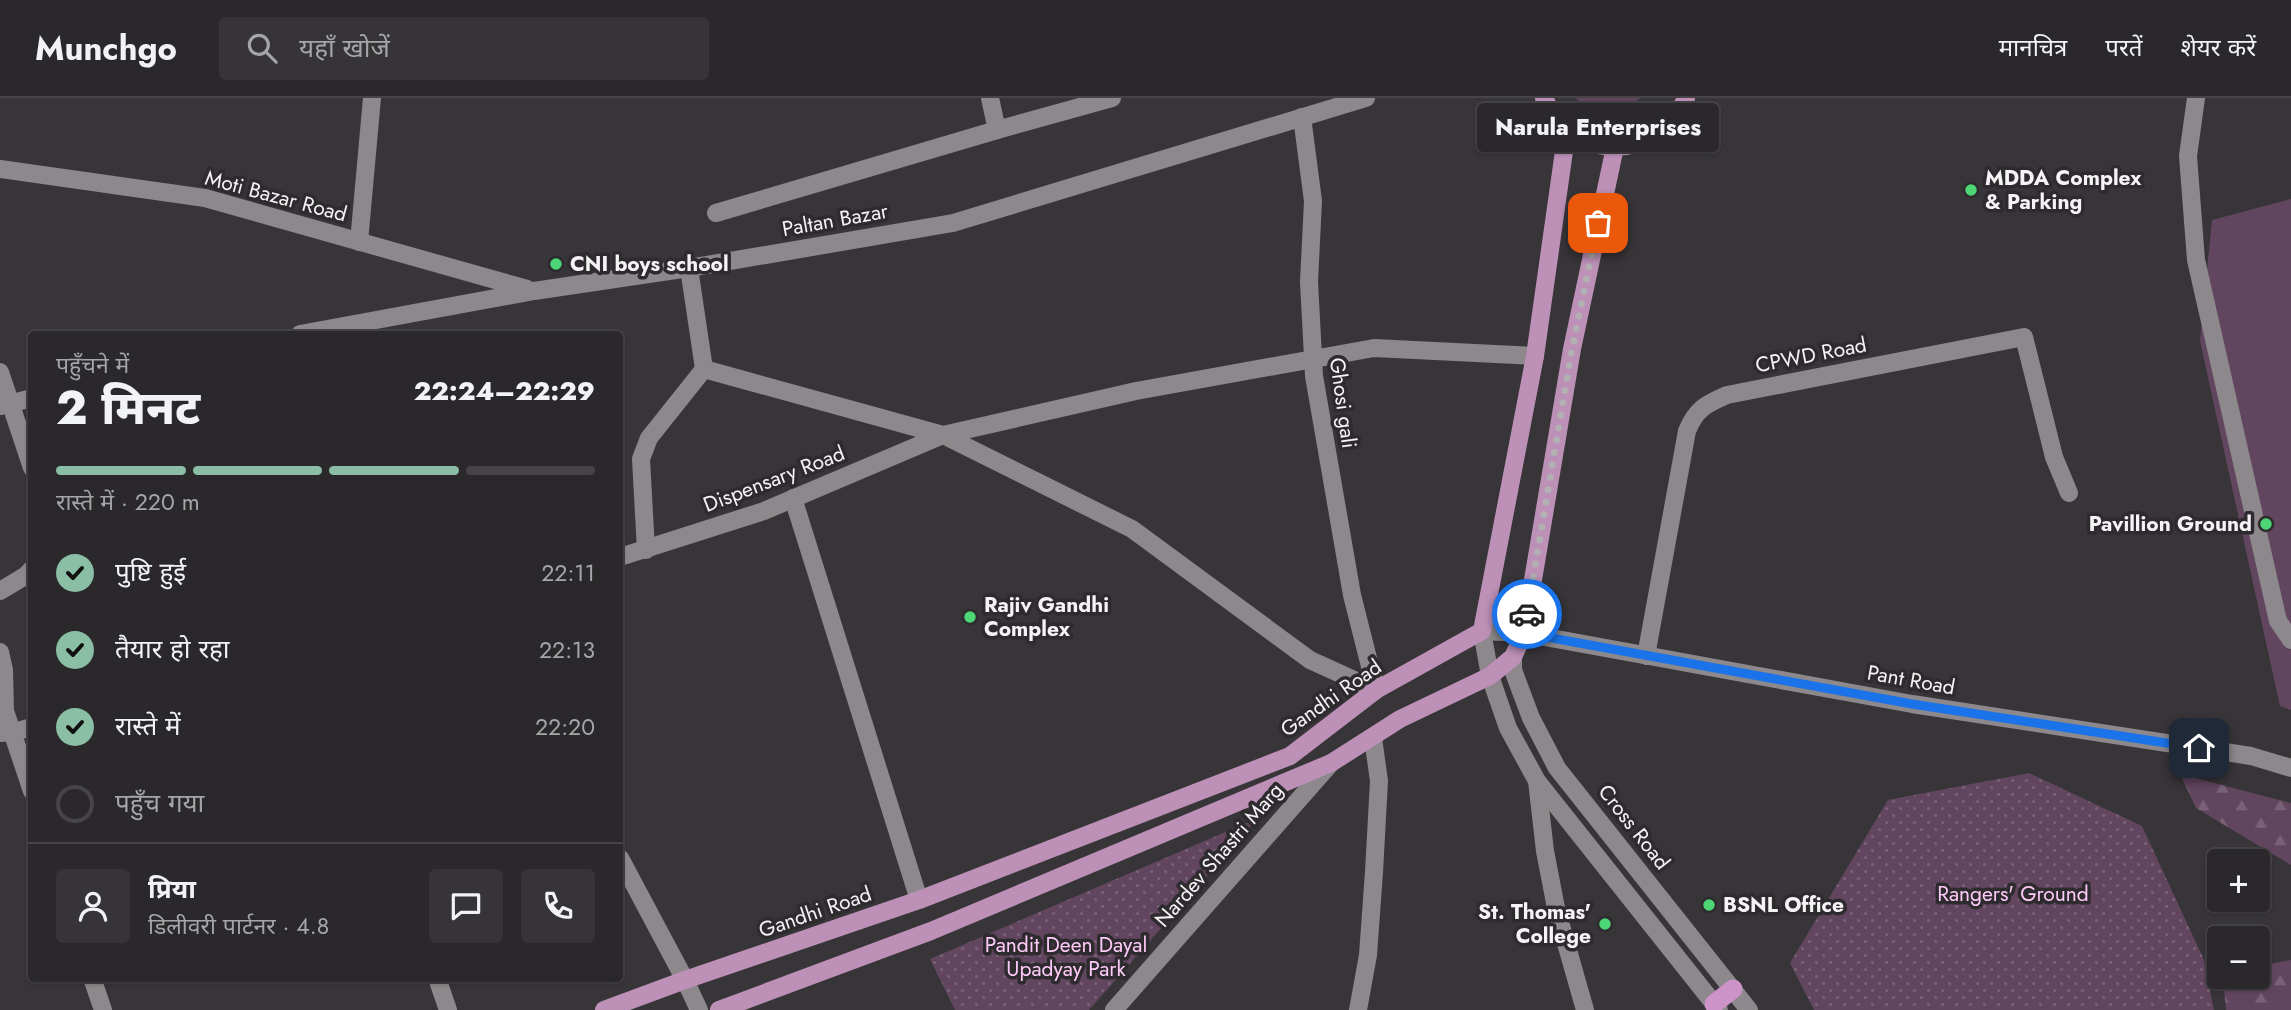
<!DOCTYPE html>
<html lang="hi">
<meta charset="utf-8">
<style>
body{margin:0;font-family:Jost,"Noto Sans Devanagari",sans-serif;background:#363436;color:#f1f3f6;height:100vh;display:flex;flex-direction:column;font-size:26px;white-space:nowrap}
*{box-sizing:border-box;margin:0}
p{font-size:23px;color:#a5a6a8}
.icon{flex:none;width:38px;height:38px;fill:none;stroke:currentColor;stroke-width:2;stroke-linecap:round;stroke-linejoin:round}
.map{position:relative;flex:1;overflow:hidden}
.details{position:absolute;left:28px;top:233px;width:595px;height:651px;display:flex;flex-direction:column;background:#2a282a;border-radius:7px;box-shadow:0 2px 5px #0004,0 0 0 2px #464447}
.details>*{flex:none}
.fabs{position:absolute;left:2207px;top:751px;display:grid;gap:14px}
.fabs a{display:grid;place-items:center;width:63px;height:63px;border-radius:7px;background:#2a282a;box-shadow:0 2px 5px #0004,0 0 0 2px #464447;font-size:35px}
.pin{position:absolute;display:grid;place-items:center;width:60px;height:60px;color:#fff;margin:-30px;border-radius:14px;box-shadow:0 4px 10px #0006}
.courier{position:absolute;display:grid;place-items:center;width:70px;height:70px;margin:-35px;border:5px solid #1a73e8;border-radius:50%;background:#fff;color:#222;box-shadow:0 2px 9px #0007}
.bubble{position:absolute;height:49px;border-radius:7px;background:#2a282a;box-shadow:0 2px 5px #0004,0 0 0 2px #464447;font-size:23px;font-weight:800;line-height:49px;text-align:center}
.head em{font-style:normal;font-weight:800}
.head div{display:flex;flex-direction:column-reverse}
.head{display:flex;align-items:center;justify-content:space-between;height:119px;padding:0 28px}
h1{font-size:46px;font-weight:800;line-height:52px}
.bar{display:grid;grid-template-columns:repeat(4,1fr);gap:10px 7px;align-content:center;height:84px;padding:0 28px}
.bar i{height:9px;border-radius:5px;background:#464447}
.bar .on{background:#8abfa5}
.bar p{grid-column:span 4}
.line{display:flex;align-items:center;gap:18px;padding:0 28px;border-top:2px solid #464447}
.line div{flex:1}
.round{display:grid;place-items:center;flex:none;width:74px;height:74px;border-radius:7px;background:#363436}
ol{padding:0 28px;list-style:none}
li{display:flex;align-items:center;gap:21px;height:77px}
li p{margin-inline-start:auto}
li .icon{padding:7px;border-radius:50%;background:#8abfa5;color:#111;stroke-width:4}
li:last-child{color:#a5a6a8}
li i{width:38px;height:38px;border:4px solid #464447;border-radius:50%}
header{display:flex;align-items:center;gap:42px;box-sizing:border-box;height:98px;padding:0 35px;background:#2a282a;border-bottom:2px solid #464447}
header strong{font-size:33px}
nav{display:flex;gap:38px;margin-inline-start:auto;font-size:24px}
.search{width:490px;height:63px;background:#363436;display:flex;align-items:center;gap:18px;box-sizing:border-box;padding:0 24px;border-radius:7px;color:#a5a6a8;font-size:26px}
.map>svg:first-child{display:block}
.grass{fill:url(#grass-tufts)}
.forest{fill:url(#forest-firs)}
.park{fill:url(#park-dots)}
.garden{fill:#62465f}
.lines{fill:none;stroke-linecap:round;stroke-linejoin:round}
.minor{stroke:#8c888b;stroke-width:18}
.tertiary{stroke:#8c888b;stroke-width:18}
.secondary{stroke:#8c888b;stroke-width:18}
.primary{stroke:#bd90b8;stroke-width:18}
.trunk{stroke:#cd92c7;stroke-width:19}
.done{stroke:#b3b0b3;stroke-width:7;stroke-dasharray:0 12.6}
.route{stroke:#1a73e8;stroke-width:9}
.poi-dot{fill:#4cd676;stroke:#2e2b2e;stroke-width:2.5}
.labels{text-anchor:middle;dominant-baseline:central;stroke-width:7;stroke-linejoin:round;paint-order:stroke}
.poi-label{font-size:21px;font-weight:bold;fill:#f5f3f5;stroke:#2e2b2e;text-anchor:start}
.street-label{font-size:21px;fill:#f5f3f5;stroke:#2e2b2e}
.park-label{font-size:21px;fill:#fecaf8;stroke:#2e2b2e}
</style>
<header>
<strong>Munchgo</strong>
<div class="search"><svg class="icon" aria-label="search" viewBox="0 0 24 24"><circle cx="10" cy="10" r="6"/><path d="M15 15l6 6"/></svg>यहाँ खोजें</div>
<nav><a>मानचित्र</a><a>परतें</a><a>शेयर करें</a></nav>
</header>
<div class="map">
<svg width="2291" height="912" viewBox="0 0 2291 912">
<defs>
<pattern id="grass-tufts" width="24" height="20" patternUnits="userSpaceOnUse" patternTransform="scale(1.75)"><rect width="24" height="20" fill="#62465f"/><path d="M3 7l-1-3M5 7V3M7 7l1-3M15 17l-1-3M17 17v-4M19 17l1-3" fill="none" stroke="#796177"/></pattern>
<pattern id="forest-firs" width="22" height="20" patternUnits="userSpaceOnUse" patternTransform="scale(1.75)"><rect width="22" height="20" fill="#62465f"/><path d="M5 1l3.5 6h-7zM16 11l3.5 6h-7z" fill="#796177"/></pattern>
<pattern id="park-dots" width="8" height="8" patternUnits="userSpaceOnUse" patternTransform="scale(1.75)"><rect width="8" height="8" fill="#62465f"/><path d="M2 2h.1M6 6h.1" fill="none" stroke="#796177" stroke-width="1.8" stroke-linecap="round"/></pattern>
</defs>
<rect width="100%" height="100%" fill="#383538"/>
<path class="grass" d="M1576,0h64c-18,18 -47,19 -64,0z"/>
<g class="forest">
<path d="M2180,676l111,29v62l-95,-57z"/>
<path d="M2291,862v50h-65l-3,-33 35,-1v-10z"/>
</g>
<g class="park">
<path d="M2029,675l113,53 62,134 10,50h-400l-24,-47 98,-163z"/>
<path d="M1258,720l-169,192h-134l-25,-51z"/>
</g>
<path class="garden" d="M2291,101v511l-11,-4 -80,-365 12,-121z"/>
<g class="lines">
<g class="minor">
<path d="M2196,0l-8,58 8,104 82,361 13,19"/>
<path d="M1302,19l11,84 -4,81 5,94 38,219 24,95"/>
<path d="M997,32l115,-32"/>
<path d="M0,71l205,29 322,91"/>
<path d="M716,115l281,-83 -7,-32"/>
<path d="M359,144l13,-144"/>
<path d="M689,170l15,101 239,66 189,94 178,131 66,30"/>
<path d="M300,236l234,-43 155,-23 264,-45 413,-125"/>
<path d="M0,274l32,96"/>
<path d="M1,308l31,-8"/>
<path d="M793,400l126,402"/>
<path d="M646,452l-5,-91 8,-21 55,-69"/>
<path d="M620,459l144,-46 179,-76 193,-44 238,-43 161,8"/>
<path d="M0,493l25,-15 7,-7"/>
<path d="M0,554l4,18 1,41 27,80"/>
<path d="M1646,558l41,-225c9,-22 19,-27 40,-36l297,-58 30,120 15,36"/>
<path d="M0,635l14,-1 18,-5"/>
<path d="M1537,683l8,70 11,57 29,102"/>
<path d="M620,760l65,122"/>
<path d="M92,880l11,32"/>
<path d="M437,880l11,32"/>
<path d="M1358,912l10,-55 6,-83 5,-91 -6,-43"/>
</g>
<g class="tertiary">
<path d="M1482,533l8,45 18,52 29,53 182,229"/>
<path d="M1513,559v13l18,48 26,50 192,242"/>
<path d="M685,882l14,30"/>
<path d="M1114,912l217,-247"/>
</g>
<path class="secondary" d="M1482,533l42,2 388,71 339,52 40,12"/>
<g class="primary">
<path d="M1544,0c6,12 12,23 23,31 42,35 98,16 119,-31"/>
<path d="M604,912l81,-30 234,-80 371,-144 86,-66 106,-59 53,-275 32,-226"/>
<path d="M719,912l212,-79 400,-168 69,-44 90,-43 23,-19 11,-24 48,-284 43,-202"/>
</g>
<path class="trunk" d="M1714,906l19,-15"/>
</g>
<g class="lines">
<path class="done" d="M1527,516l45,-265 26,-126"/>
<path class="route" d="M1527,516l-3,19 388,71 287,44"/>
</g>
<g class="poi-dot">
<circle cx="1971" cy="92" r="7"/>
<circle cx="556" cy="166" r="7"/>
<circle cx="2266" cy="426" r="7"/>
<circle cx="970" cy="519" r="7"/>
<circle cx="1709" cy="807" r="7"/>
<circle cx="1605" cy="826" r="7"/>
</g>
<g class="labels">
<g class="poi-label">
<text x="1985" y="80">MDDA Complex<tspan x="1985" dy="24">&amp; Parking</tspan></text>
<text x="570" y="166">CNI boys school</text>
<text x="2252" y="426" text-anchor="end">Pavillion Ground</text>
<text x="984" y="507">Rajiv Gandhi<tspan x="984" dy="24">Complex</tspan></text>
<text x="1723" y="807">BSNL Office</text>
<text x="1591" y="814" text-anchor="end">St. Thomas'<tspan x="1591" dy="24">College</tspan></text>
</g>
<g class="street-label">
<text transform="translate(276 98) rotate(15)">Moti Bazar Road</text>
<text transform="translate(835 122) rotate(-10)">Paltan Bazar</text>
<text transform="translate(1811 257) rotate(-11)">CPWD Road</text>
<text transform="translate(1343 305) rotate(82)">Ghosi gali</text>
<text transform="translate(774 381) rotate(-21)">Dispensary Road</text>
<text transform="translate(1911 582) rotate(10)">Pant Road</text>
<text transform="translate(1331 600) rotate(-35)">Gandhi Road</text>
<text transform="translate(1634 729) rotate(52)">Cross Road</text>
<text transform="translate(1219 757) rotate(-49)">Nardev Shastri Marg</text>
<text transform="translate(815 814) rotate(-19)">Gandhi Road</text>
</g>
<g class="park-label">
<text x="2013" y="796">Rangers' Ground</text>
<text x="1066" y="847">Pandit Deen Dayal<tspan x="1066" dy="24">Upadyay Park</tspan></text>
</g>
</g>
</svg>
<div class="fabs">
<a>+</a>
<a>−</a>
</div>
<div class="pin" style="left:1598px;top:125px;background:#ea580c"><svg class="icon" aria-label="bag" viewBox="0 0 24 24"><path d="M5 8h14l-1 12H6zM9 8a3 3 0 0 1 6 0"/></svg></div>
<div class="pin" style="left:2199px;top:650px;background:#1f2937"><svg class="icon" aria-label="home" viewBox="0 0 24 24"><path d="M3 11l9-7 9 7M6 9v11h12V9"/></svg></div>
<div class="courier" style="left:1527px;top:516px"><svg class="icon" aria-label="car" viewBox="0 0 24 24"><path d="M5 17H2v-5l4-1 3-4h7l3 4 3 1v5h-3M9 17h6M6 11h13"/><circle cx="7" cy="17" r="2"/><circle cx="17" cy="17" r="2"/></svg></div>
<div class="bubble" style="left:1477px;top:5px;width:242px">Narula Enterprises</div>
<section class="details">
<div class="head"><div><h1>2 मिनट</h1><p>पहुँचने में</p></div><em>22:24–22:29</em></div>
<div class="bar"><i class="on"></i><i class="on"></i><i class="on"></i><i></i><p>रास्ते में · 220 m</p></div>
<ol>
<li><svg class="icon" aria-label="check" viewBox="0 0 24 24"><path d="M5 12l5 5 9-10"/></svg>पुष्टि हुई<p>22:11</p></li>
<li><svg class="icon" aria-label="check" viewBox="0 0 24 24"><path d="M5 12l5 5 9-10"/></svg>तैयार हो रहा<p>22:13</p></li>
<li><svg class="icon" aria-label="check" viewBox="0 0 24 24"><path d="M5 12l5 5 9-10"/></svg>रास्ते में<p>22:20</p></li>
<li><i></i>पहुँच गया</li>
</ol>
<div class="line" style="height:126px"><a class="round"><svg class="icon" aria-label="person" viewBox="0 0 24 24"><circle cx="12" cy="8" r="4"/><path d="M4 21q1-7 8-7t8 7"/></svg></a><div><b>प्रिया</b><p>डिलीवरी पार्टनर · 4.8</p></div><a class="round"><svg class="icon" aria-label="chat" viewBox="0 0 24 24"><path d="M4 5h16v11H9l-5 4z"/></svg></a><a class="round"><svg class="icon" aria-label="phone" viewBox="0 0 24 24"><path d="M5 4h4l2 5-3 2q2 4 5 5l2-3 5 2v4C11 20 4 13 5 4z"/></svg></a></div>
</section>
</div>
